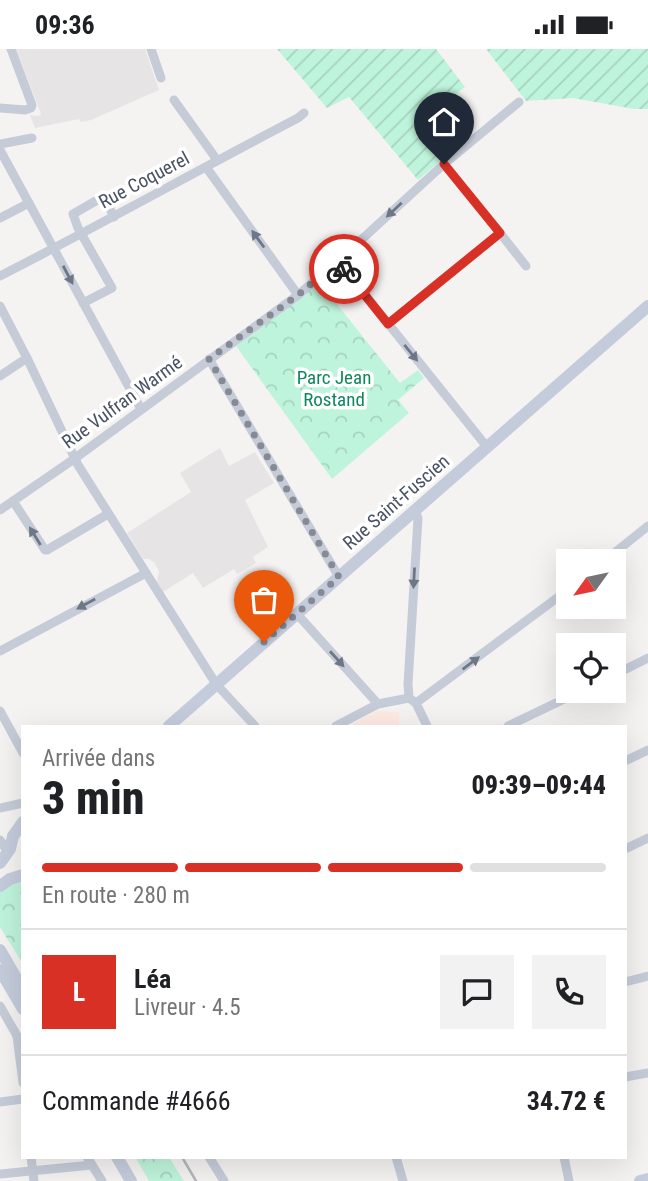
<!DOCTYPE html>
<html lang="fr">
<meta charset="utf-8">
<style>
body{margin:0;font-family:"Roboto Condensed",sans-serif;background:#f2f2f2;color:#202124;height:100vh;display:flex;flex-direction:column;font-size:26px;white-space:nowrap}
*{box-sizing:border-box;margin:0}
p{font-size:23px;color:#757577}
.icon{flex:none;width:38px;height:38px;fill:none;stroke:currentColor;stroke-width:2;stroke-linecap:round;stroke-linejoin:round}
.map{position:relative;flex:1;overflow:hidden}
.panel{position:absolute;left:21px;top:676px;width:606px;height:434px;display:flex;flex-direction:column;background:#fff;border-radius:0px;box-shadow:0 7px 28px #0002}
.panel>*{flex:none}
.needle{width:46px;rotate:237deg}
.controls{position:absolute;left:556px;top:500px;display:grid;gap:14px}
.controls a{display:grid;place-items:center;width:70px;height:70px;border-radius:0px;background:#fff;box-shadow:0 7px 28px #0002;font-size:35px}
.pin{position:absolute;display:grid;place-items:center;width:60px;height:60px;color:#fff;margin:-72px -30px;border-radius:50% 50% 50% 0;rotate:-45deg;box-shadow:0 0 7px #0007}
.pin .icon{rotate:45deg}
.courier{position:absolute;display:grid;place-items:center;width:70px;height:70px;margin:-35px;border:5px solid #d93025;border-radius:50%;background:#fff;color:#222;box-shadow:0 2px 9px #0007}
.headline em{font-style:normal;font-weight:800}
.headline div{display:flex;flex-direction:column-reverse}
.headline{display:flex;align-items:center;justify-content:space-between;height:119px;padding:0 21px}
h1{font-size:46px;font-weight:800;line-height:52px}
.bar{display:grid;grid-template-columns:repeat(4,1fr);gap:10px 7px;align-content:center;height:84px;padding:0 21px}
.bar i{height:9px;border-radius:5px;background:#e0e0e0}
.bar .selected{background:#d93025}
.bar p{grid-column:span 4}
.line{display:flex;align-items:center;gap:18px;padding:0 21px;border-top:2px solid #e0e0e0}
.line div{flex:1}
.round{display:grid;place-items:center;flex:none;width:74px;height:74px;border-radius:0px;background:#f2f2f2}
.status{display:flex;justify-content:space-between;align-items:center;height:49px;padding:0 35px;background:#fff;direction:ltr}
.status svg{height:19px;fill:currentColor}
.map>svg:first-child{display:block}
.education{fill:#e6e4e4}
.medical{fill:#feeae3}
.forest{fill:url(#forest-crowns)}
.garden{fill:url(#garden-furrows)}
.lines{fill:none;stroke-linecap:round;stroke-linejoin:round}
.street{stroke:#c5ccd8;stroke-width:9}
.secondary{stroke:#c4ccdc;stroke-width:12}
.rail{stroke:#b4b6bd;stroke-width:2.5}
.oneway{fill:#6e7785}
.done{stroke:#858a94;stroke-width:7;stroke-dasharray:0 12.6}
.route{stroke:#d93025;stroke-width:9}
.labels{text-anchor:middle;dominant-baseline:central;stroke-width:7;stroke-linejoin:round;paint-order:stroke}
.street-label{font-size:19px;fill:#485262;stroke:#fff}
.park-label{font-size:19px;fill:#0f875d;stroke:#fff}
</style>
<div class="status"><b>09:36</b><svg viewBox="0 0 49 12"><path d="M0 12V9h3v3zM5 12V6h3v6zM10 12V3h3v9zM15 12V0h3v12zM26 1h20v11H26zM47 4h2v5h-2z"/></svg></div>
<div class="map">
<svg width="648" height="1132" viewBox="0 0 648 1132">
<defs>
<pattern id="forest-crowns" width="20" height="18" patternUnits="userSpaceOnUse" patternTransform="scale(1.75)"><rect width="20" height="18" fill="#bff4dc"/><path d="M2 6a3 3 0 1 1 6 0M12 15a3 3 0 1 1 6 0" fill="none" stroke="#a6d3bf"/></pattern>
<pattern id="garden-furrows" width="10" height="10" patternUnits="userSpaceOnUse" patternTransform="scale(1.75)"><rect width="10" height="10" fill="#bff4dc"/><path d="M-1 1l2-2M0 10L10 0M9 11l2-2" fill="none" stroke="#a6d3bf"/></pattern>
</defs>
<rect width="100%" height="100%" fill="#f5f3f2"/>
<g class="education">
<path d="M16,0h129l14,41 -68,30 -10,2 -2,-3 -44,9 -5,-13 8,1 3,-2z"/>
<path d="M220,399l9,18 26,-14 19,31 -29,17 23,47 -15,10 3,6 -19,11 -3,-5 -31,19 -10,-15 -30,19 -6,-11 2,-10 -5,-9 -5,-3h-6l-16,-26 64,-41 -11,-19z"/>
</g>
<path class="medical" d="M377,662l22,1v14h-45l-1,-2z"/>
<g class="forest">
<path d="M320,234l80,100 18,-13 6,8 -26,22 11,13 -77,66 -96,-133z"/>
<path d="M16,831l7,2v82l-23,-37v-38z"/>
<path d="M135,1108h34l15,24h-35z"/>
</g>
<g class="garden">
<path d="M277,0h159l29,38 -32,25 25,34 -40,34 -69,-83 -22,11z"/>
<path d="M486,0h162v60h-14l-61,-11 -47,3z"/>
</g>
<g class="lines">
<g class="street">
<path d="M151,0l10,29"/>
<path d="M174,51l43,60"/>
<path d="M0,59l25,2 6,-2 1,-3 -21,-56"/>
<path d="M0,95l32,-6"/>
<path d="M0,101l141,259"/>
<path d="M206,118l92,128"/>
<path d="M0,169l29,-15"/>
<path d="M500,184l26,33"/>
<path d="M338,212l149,186"/>
<path d="M0,227c100,-51 198,-106 298,-158l6,-5"/>
<path d="M83,254l29,-15 -34,-60 -5,-14 28,-16 4,1 9,18"/>
<path d="M0,257l27,52 51,107 138,219 39,42"/>
<path d="M388,275l112,-91 -56,-69"/>
<path d="M209,310l130,218"/>
<path d="M0,327l27,-18"/>
<path d="M13,452l32,49h2l61,-36"/>
<path d="M0,461l74,-51 224,-164 40,-34 106,-97 75,-62"/>
<path d="M603,513l45,-36"/>
<path d="M297,565l81,90"/>
<path d="M0,602l146,-78"/>
<path d="M614,626l34,-17"/>
<path d="M409,649l-1,-14 10,-166 -3,-7"/>
<path d="M416,654l153,-114"/>
<path d="M0,662l23,42"/>
<path d="M336,677l42,-22 31,-6 7,5 11,23"/>
<path d="M508,677l73,-35"/>
<path d="M625,712l23,-11"/>
<path d="M0,759l23,-5"/>
<path d="M0,791l7,11"/>
<path d="M625,800l23,-11"/>
<path d="M625,933l23,-6"/>
<path d="M0,957l20,35"/>
<path d="M17,987l6,47"/>
<path d="M625,1028l23,-4"/>
<path d="M0,1053l23,-3"/>
<path d="M31,1108l3,24"/>
<path d="M87,1108l15,24"/>
<path d="M209,1108l15,24"/>
<path d="M396,1108l7,24"/>
<path d="M564,1108l5,24"/>
<path d="M0,1125l92,-9"/>
</g>
<g class="secondary">
<path d="M169,677l479,-420"/>
<path d="M0,814l10,-14 3,-13 10,-14"/>
<path d="M0,837l10,-7 13,-4"/>
<path d="M0,901l23,40"/>
<path d="M0,921l23,39"/>
<path d="M117,1108l14,24"/>
<path d="M640,1132l8,-2"/>
</g>
<path class="rail" d="M182,1108l14,24"/>
</g>
<defs><path id="oneway-solid" d="M-6-.8H1V-3.2L6.5 0L1 3.2V.8H-6Z" transform="scale(1.75)"/></defs>
<g class="oneway">
<use href="#oneway-solid" transform="translate(394 161) rotate(137)"/>
<use href="#oneway-solid" transform="translate(258 190) rotate(-126)"/>
<use href="#oneway-solid" transform="translate(68 226) rotate(62)"/>
<use href="#oneway-solid" transform="translate(411 304) rotate(51)"/>
<use href="#oneway-solid" transform="translate(35 487) rotate(-122)"/>
<use href="#oneway-solid" transform="translate(414 529) rotate(93)"/>
<use href="#oneway-solid" transform="translate(86 555) rotate(151)"/>
<use href="#oneway-solid" transform="translate(337 610) rotate(48)"/>
<use href="#oneway-solid" transform="translate(471 614) rotate(-37)"/>
</g>
<g class="lines">
<path class="done" d="M264,593l75,-65 -130,-218 89,-64 40,-34 6,8"/>
<path class="route" d="M344,220l44,55 112,-91 -56,-69"/>
</g>
<g class="labels">
<g class="street-label">
<text transform="translate(144 131) rotate(-28)">Rue Coquerel</text>
<text transform="translate(122 353) rotate(-36)">Rue Vulfran Warmé</text>
<text transform="translate(396 453) rotate(-41)">Rue Saint-Fuscien</text>
</g>
<g class="park-label">
<text x="334" y="328">Parc Jean<tspan x="334" dy="22">Rostand</tspan></text>
</g>
</g>
</svg>
<div class="controls">
<a><svg class="needle" viewBox="-14 -14 28 28"><path d="M0-13l5 13h-10z" fill="#e53935"/><path d="M0 13l5-13h-10z" fill="#757577"/></svg></a>
<a><svg class="icon" aria-label="locate" viewBox="0 0 24 24"><circle cx="12" cy="12" r="6"/><path d="M12 2v4M12 18v4M2 12h4M18 12h4"/></svg></a>
</div>
<div class="pin" style="left:264px;top:593px;background:#ea580c"><svg class="icon" aria-label="bag" viewBox="0 0 24 24"><path d="M5 8h14l-1 12H6zM9 8a3 3 0 0 1 6 0"/></svg></div>
<div class="pin" style="left:444px;top:115px;background:#1f2937"><svg class="icon" aria-label="home" viewBox="0 0 24 24"><path d="M3 11l9-7 9 7M6 9v11h12V9"/></svg></div>
<div class="courier" style="left:344px;top:220px"><svg class="icon" aria-label="bike" viewBox="0 0 24 24"><circle cx="6" cy="16" r="4"/><circle cx="18" cy="16" r="4"/><path d="M6 16l4-8h5l3 8M10 8l3 8H6M13 5h3"/></svg></div>
<section class="panel">
<div class="headline"><div><h1>3 min</h1><p>Arrivée dans</p></div><em>09:39–09:44</em></div>
<div class="bar"><i class="selected"></i><i class="selected"></i><i class="selected"></i><i></i><p>En route · 280 m</p></div>
<div class="line" style="height:126px"><b class="round" style="background:#d93025;color:#fff">L</b><div><b>Léa</b><p>Livreur · 4.5</p></div><a class="round"><svg class="icon" aria-label="chat" viewBox="0 0 24 24"><path d="M4 5h16v11H9l-5 4z"/></svg></a><a class="round"><svg class="icon" aria-label="phone" viewBox="0 0 24 24"><path d="M5 4h4l2 5-3 2q2 4 5 5l2-3 5 2v4C11 20 4 13 5 4z"/></svg></a></div>
<div class="line" style="height:91px"><div>Commande #4666</div><b>34.72 €</b></div>
</section>
</div>
